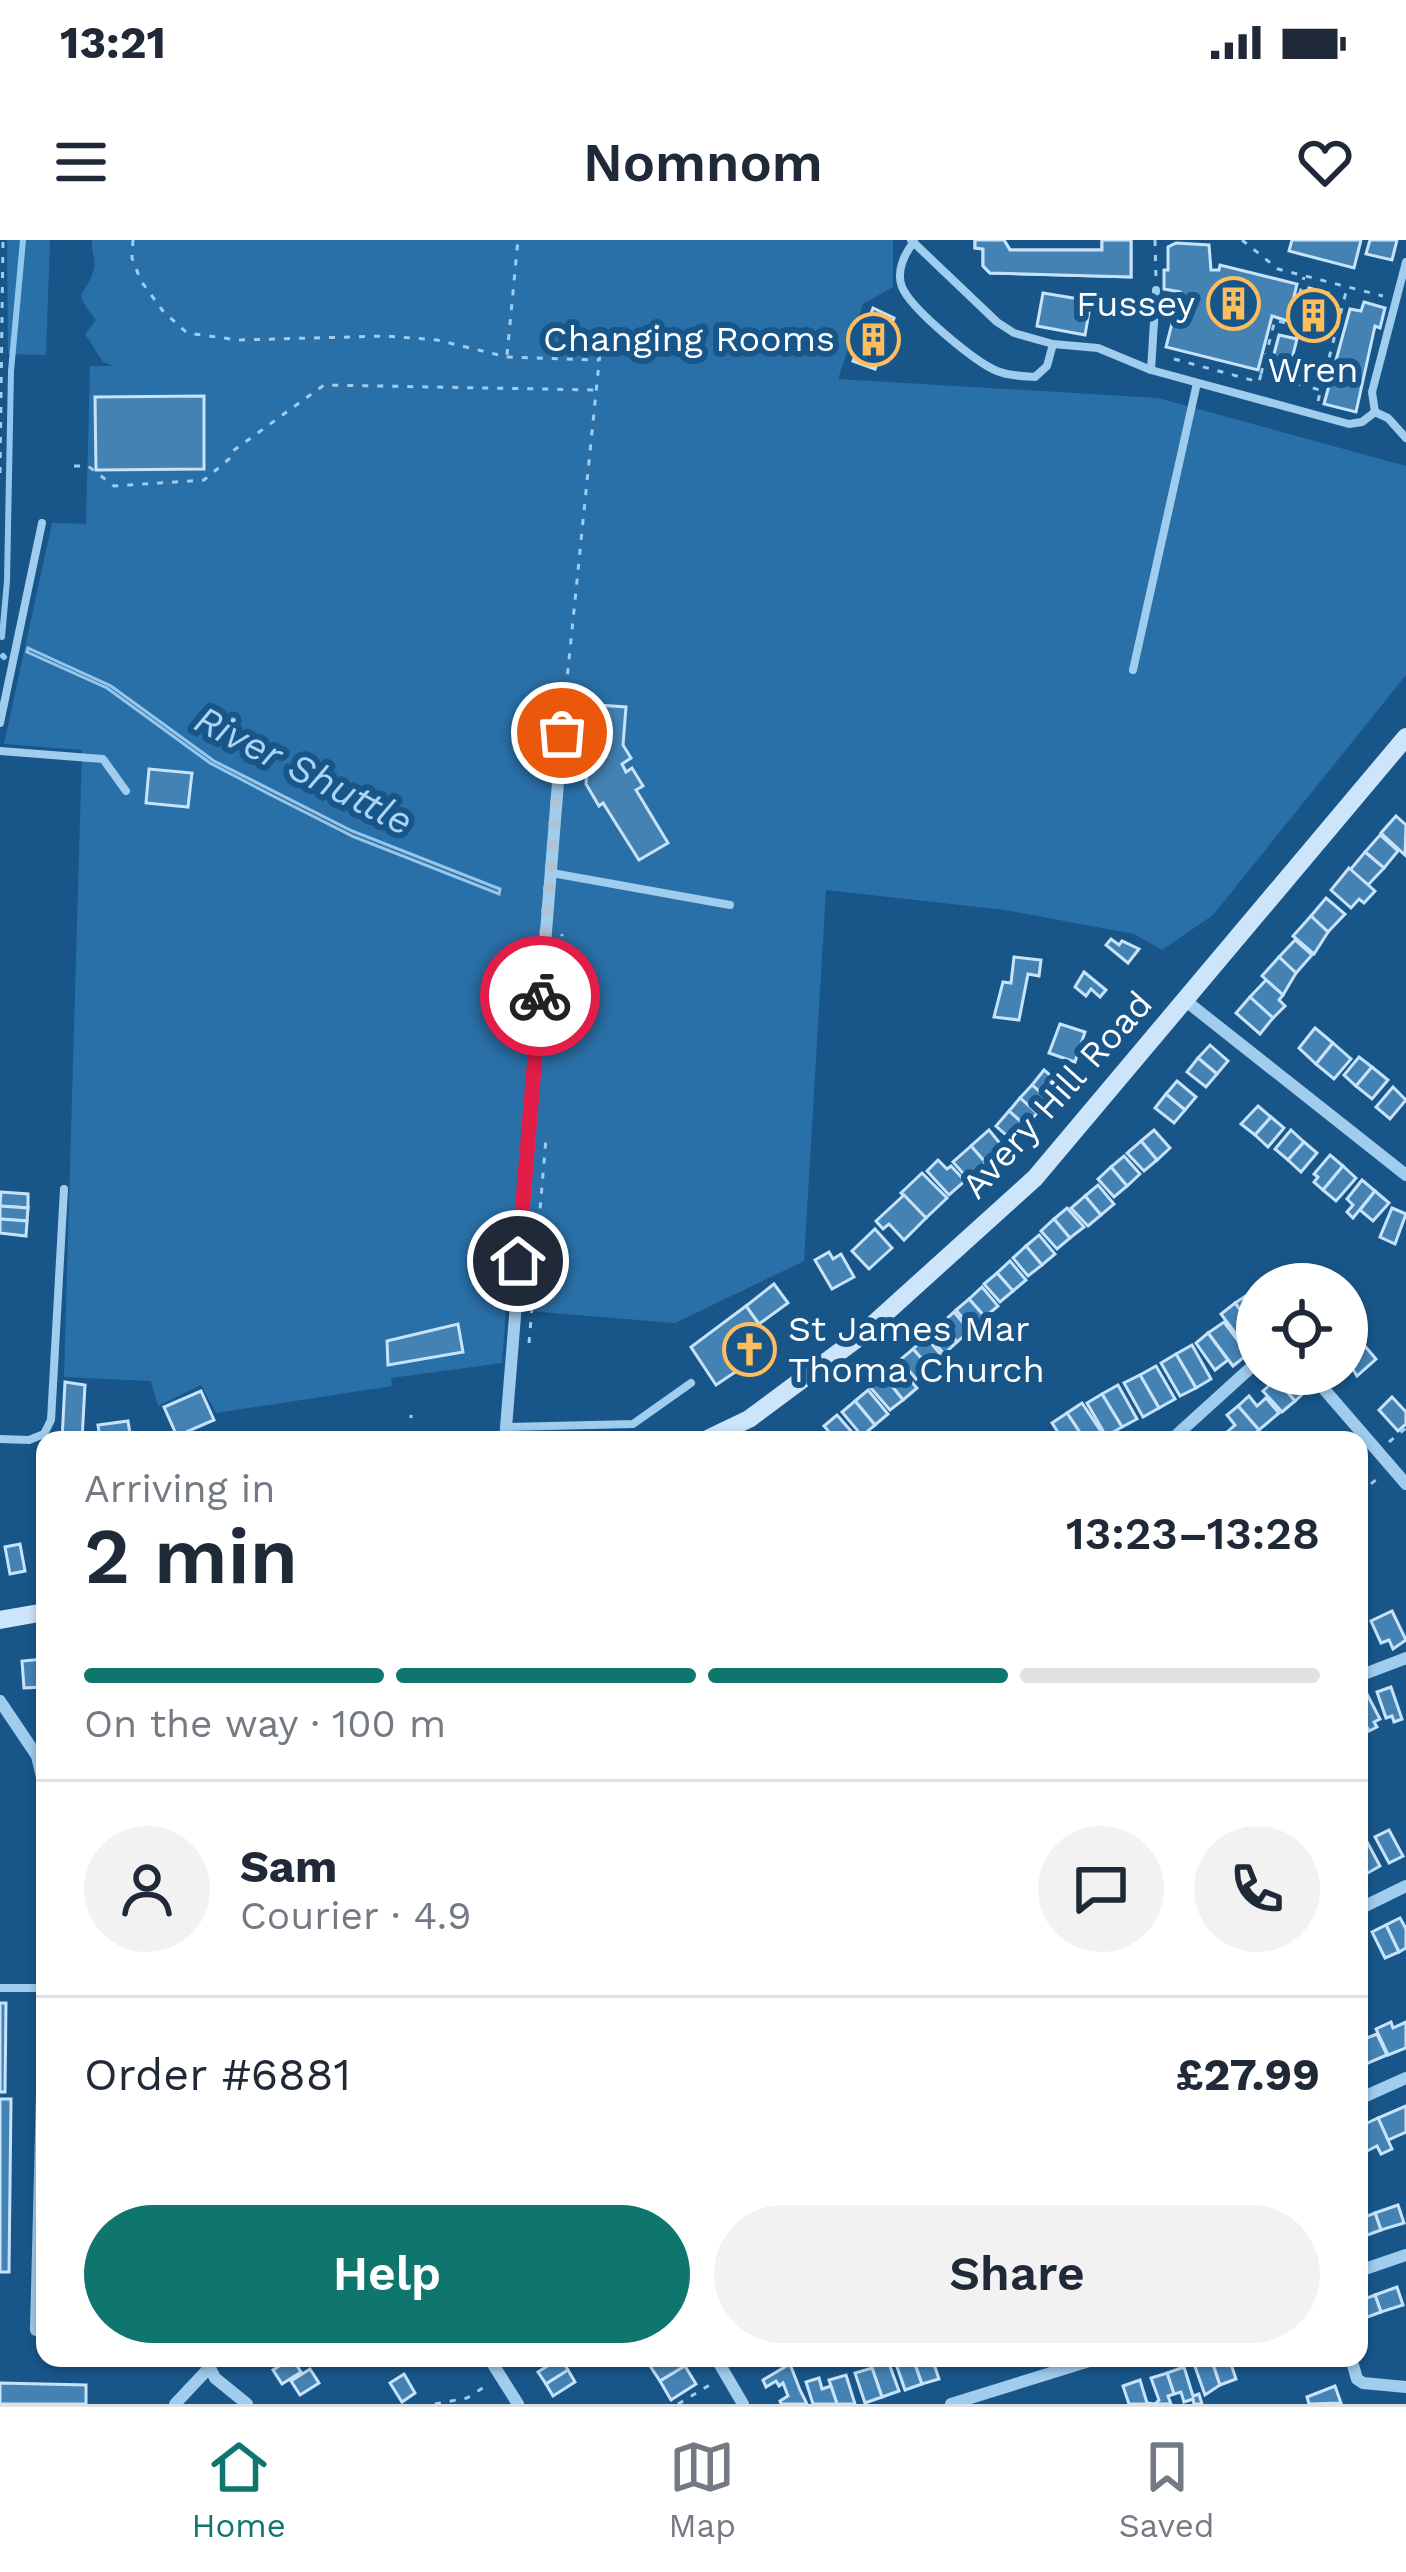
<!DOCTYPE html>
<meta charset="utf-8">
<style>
body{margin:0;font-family:"Work Sans",sans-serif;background:#f2f2f3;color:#1f2937;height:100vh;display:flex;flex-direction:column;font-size:45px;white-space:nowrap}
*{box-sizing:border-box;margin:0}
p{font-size:39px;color:#747a83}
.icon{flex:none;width:66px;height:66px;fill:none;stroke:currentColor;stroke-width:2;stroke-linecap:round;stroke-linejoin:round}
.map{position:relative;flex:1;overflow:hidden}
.side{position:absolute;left:36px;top:1191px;width:1332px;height:936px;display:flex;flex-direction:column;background:#fff;border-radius:24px;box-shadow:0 3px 9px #0004}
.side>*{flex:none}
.buttons{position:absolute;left:1236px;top:1023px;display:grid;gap:24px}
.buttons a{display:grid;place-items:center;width:132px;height:132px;border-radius:50%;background:#fff;box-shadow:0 3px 9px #0004;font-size:60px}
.pin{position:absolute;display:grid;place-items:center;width:102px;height:102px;color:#fff;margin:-51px;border:6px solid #fff;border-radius:50%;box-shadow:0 3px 12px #0007}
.courier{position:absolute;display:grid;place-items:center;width:120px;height:120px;margin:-60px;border:9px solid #e11d48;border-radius:50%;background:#fff;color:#222;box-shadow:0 3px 15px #0007}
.head em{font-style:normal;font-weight:600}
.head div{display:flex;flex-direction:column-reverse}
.head{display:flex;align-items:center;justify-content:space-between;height:204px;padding:0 48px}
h1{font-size:78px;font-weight:600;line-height:90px}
.bar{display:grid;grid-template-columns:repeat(4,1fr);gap:18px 12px;align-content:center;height:144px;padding:0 48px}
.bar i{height:15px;border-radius:9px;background:#e0e1e3}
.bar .current{background:#0f766e}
.bar p{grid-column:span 4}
.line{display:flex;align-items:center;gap:30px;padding:0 48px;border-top:3px solid #e0e1e3}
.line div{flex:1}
.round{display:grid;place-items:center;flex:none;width:126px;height:126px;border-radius:63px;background:#f2f2f3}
.action{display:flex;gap:24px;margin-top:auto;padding:24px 48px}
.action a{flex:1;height:138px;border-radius:72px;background:#0f766e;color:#fff;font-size:48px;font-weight:600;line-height:138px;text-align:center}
.action a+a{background:#f2f2f3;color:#1f2937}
.status{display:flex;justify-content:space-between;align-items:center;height:84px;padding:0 60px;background:#fff;direction:ltr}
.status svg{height:33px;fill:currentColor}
header{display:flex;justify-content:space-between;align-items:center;height:156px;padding:0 48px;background:#fff;font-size:54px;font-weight:600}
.tabs{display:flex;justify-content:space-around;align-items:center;height:168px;border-top:3px solid #e0e1e3;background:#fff;font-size:33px;color:#747a83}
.tabs a{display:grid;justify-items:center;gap:6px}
.tabs .current{color:#0f766e}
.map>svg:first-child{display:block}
.green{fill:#2a70a8}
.water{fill:#447197;stroke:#92c8f0;stroke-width:3}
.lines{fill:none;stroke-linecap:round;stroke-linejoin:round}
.stream{stroke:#92c8f0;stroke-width:6}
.building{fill:#4482b4;stroke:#c6e3fa;stroke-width:3}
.path{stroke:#a0ccee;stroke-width:3;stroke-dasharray:6 9;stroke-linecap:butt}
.lane{stroke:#a0ccee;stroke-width:8}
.street{stroke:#a0ccee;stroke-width:12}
.secondary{stroke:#cde5fa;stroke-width:18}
.done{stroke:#aec4d6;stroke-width:12;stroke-dasharray:0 21.6}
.route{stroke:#e11d48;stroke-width:15}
.labels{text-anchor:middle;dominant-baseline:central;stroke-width:12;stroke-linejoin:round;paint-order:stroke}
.poi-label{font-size:36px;fill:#fff;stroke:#185689;text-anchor:end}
.street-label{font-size:36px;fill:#fff;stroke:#185689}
.water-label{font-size:39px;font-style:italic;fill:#acd5f5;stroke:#185689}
</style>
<div class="status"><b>13:21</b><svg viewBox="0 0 49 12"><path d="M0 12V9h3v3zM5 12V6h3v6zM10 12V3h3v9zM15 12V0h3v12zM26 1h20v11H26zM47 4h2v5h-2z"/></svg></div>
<header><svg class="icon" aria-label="menu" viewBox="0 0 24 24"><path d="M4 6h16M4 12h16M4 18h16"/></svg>Nomnom<svg class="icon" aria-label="heart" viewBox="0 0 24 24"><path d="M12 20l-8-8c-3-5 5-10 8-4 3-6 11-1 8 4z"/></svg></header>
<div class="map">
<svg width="1406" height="2164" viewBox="0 0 1406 2164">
<rect width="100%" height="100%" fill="#185689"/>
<g class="green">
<path d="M7,0h43l-4,115 -38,-1z"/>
<path d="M92,0h801v47l-30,17 -25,75 320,19 248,68v209l-193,240 -51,35 -28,-16 -129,-24 -179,-20 -22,371 -129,62 -169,-14 -4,54 -111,15 1,8 -176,27 -15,-28 -43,21 -7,-25 -87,-4 18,-627 -78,-6 48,-221 34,1 4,-158h23l-10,-4 -18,-28 11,-14c-25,-33 -12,-18 -2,-51 2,-9 -3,-20 -2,-29z"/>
</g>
<path class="water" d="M28,408l83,38 103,75 138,70 148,58 -1,5 -145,-57 -83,-42 -61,-32 -103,-75 -80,-36z"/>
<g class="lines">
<g class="stream">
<path d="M2,397l5,-56 4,-210 12,-131"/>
<path d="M3,416l1,1"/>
</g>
</g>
<g class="building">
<path d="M975,0h29l6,10h92v-10h29v37l-141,-4 -7,-7v-17l-8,-1z"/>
<path d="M975,0h29l6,10h92v-10h29v37l-141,-4 -7,-7v-17l-8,-1z"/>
<path d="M1292,0h69l-7,28 -65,-17z"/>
<path d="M1370,0h27l-5,20 -26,-6z"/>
<path d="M1176,3l33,2 2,25h8l1,-5 77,19 -9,37 -16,-5 -14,54 -92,-23 14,-55 -16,-3v-19h4v-23z"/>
<path d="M1309,48l19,5 -12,48 -19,-5z"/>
<path d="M1043,53l48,8 -6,34 -48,-9z"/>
<path d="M1364,62l21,6 -5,20 -5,-2 -19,86 -32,-8 26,-95 11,2z"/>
<path d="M873,68l21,10 -19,51 -22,-8z"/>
<path d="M1279,95l18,4 -10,39 -18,-5z"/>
<path d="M204,156v73l-108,1 -1,-73z"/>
<path d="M583,464l43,3 -3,38 8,13 -9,6 4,8 6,-4 11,18 -7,4 32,53 -29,17 -36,-57 -4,3 -13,-22 1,-15 -9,-1z"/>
<path d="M149,529l43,4 -4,34 -42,-4z"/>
<path d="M1396,576l10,9 -1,30 -24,-22z"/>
<path d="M1380,595l18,16 -14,17 -19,-16z"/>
<path d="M1365,612l19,16 -16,17 -18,-15z"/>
<path d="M1349,628l26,23 -11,12 -5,-4 -8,9 -20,-18z"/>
<path d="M1326,658l19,16 -17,18 -17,-16z"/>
<path d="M1311,676l17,16 -14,22 -21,-18z"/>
<path d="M1111,699l8,6 3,-4 17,8 -11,14 -22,-18z"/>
<path d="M1295,700l17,15 -16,18 -17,-16z"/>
<path d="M1014,717l27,3 -2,16 -11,-2 -9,46 -25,-3 9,-35 8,1z"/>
<path d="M1279,717l17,16 -13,22 -21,-19z"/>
<path d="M1084,732l22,18 -6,7 -9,-8 -5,7 -11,-9z"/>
<path d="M1266,740l17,15 -4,5 6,6 -12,12 -23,-21z"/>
<path d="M1250,757l23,21 -13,16 -24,-21z"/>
<path d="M1060,784l25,8 -10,30 -26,-9z"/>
<path d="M1315,788l18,15 -17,21 -17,-16z"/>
<path d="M1333,803l18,16 -17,20 -18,-15z"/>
<path d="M1210,805l18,16 -11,13 -19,-16z"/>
<path d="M1359,817l13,10 -16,19 -12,-11z"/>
<path d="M1198,818l19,16 -11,13 -19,-15z"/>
<path d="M1372,827l16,13 -16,19 -16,-13z"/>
<path d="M1044,830l18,15 -13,15 -17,-15z"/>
<path d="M1177,841l19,16 -11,13 -19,-16z"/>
<path d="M1032,845l17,15 -12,13 -17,-15z"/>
<path d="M1393,847l13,13 -16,19 -14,-12z"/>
<path d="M1166,854l19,16 -11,13 -19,-15z"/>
<path d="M1020,858l17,15 -11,13 -17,-15z"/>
<path d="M1258,866l13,11 -16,18 -14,-11z"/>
<path d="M1009,871l17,15 -13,15 -17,-15z"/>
<path d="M1271,877l13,11 -16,19 -13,-12z"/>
<path d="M989,890l14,17 -17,16 -15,-17z"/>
<path d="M1154,890l16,18 -13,12 -16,-19z"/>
<path d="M1291,890l13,12 -16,18 -13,-11z"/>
<path d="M1141,901l16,19 -13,11 -17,-18z"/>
<path d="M1304,902l13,11 -16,19 -13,-12z"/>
<path d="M971,906l15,17 -18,16 -15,-17z"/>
<path d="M1330,915l13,11 -20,24 -9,-8 4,-5 -4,-3z"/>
<path d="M1124,916l16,18 -13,12 -16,-19z"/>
<path d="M938,920l9,9 4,-3 14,15 -16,14 -22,-24z"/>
<path d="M1343,926l13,12 -20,23 -13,-11z"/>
<path d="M1111,927l16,19 -13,11 -16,-18z"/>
<path d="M922,933l25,25 -21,20 -25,-25z"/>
<path d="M1362,940l13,11 -22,27 -6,-6 6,-7 -6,-6z"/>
<path d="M1098,945l16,19 -13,11 -16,-19z"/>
<path d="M1375,951l14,12 -16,18 -13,-11z"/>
<path d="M1,952l27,2v14l-28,-2z"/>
<path d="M904,955l22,23 -22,22 -15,-16 -6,5 -7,-8z"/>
<path d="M1085,956l16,19 -13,11 -17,-18z"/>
<path d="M0,966l28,2 -1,13 -27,-2z"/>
<path d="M1067,968l17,19 -14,11 -16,-19z"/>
<path d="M1392,968l14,6 -11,30 -15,-7z"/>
<path d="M0,979l27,2 -1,15 -26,-3z"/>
<path d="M1054,979l16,19 -13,11 -16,-18z"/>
<path d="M875,989l17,19 -23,21 -17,-18z"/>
<path d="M1039,995l16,19 -13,11 -16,-19z"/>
<path d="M1026,1006l16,19 -14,11 -15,-18z"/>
<path d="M829,1012l4,7 8,-5 13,23 -22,12 -17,-29z"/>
<path d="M1010,1021l16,19 -13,11 -16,-18z"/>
<path d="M997,1033l16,18 -13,11 -16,-18z"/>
<path d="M774,1044l14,19 -29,21 -13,-18z"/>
<path d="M982,1047l16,19 -13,11 -16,-18z"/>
<path d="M1250,1053l7,9v30l-22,-29z"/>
<path d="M969,1059l16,18 -13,12 -16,-19z"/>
<path d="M1235,1063l22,29 -13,13 -23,-31z"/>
<path d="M746,1066l28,40 -58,39 -25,-38z"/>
<path d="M954,1072l16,19 -13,11 -16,-18z"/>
<path d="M1224,1082l24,32 -15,12 -25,-33z"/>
<path d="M458,1084l5,28 -75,13 -1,-24z"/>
<path d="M941,1084l16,18 -13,12 -16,-19z"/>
<path d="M1208,1093l20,27 -13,10 -19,-27z"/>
<path d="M926,1097l16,19 -13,11 -16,-18z"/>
<path d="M1192,1105l19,34 -15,9 -20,-34z"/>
<path d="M1364,1105l12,14 -19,17 -10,-16z"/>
<path d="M913,1109l16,18 -13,12 -16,-19z"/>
<path d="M1176,1114l20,34 -16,8 -19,-33z"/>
<path d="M897,1125l20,23 -14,12 -19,-24z"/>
<path d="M1156,1126l19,33 -16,9 -19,-33z"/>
<path d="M1282,1134h12l14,15 -13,12 -19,-22z"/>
<path d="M1140,1135l19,33 -16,9 -19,-34z"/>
<path d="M884,1136l19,24 -13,10 -20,-23z"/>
<path d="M1276,1139l19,22 -13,11 -19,-21z"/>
<path d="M65,1142l20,3 -3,55h-20z"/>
<path d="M1118,1145l19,34 -15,8 -20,-33z"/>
<path d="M868,1150l20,24 -13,11 -20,-24z"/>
<path d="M201,1151l13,29 -37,16 -13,-29z"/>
<path d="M1102,1154l20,33 -16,9 -19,-33z"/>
<path d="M1249,1156l8,10 9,-8 13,15 -20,17 -21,-24z"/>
<path d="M1392,1157l14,15v12l-8,7 -19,-21z"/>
<path d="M855,1161l20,24 -13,11 -20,-24z"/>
<path d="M1082,1163l22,33 -7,4h-12l-18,-27z"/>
<path d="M1238,1166l21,24 -12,10h-15l-6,-7 9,-8 -8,-10z"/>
<path d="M1067,1173l18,27h-22l-11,-17z"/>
<path d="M837,1175l20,23 -2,2h-19l-12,-14z"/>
<path d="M128,1181l3,19h-31l-2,-15z"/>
<path d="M20,1304l5,27 -15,3 -5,-27z"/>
<path d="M1392,1371l14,29 -13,9 -4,-9 -8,3 -10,-22z"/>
<path d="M45,1419v28l-21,1 -2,-27z"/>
<path d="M1391,1447l11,32 -8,3 -2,-6 -6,2 -9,-26z"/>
<path d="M1367,1454l13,25 -6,3 3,5 -8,4 -10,-20v-13z"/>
<path d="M1389,1590l14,26 -14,7 -14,-26z"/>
<path d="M1366,1600l14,26 -14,8 -7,-14v-16z"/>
<path d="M1400,1678l6,11v19l-7,4 -13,-27z"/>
<path d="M1386,1685l13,27 -14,6 -13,-26z"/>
<path d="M0,1763h6l-1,89h-5z"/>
<path d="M1391,1782l2,6 13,-6v26l-18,7 -12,-26z"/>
<path d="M1377,1794l10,21 -26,11 -2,-25z"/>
<path d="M0,1859h11l-2,173h-9z"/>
<path d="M1406,1866v26l-18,8 -10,-22z"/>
<path d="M1378,1878l14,31 -11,5 -4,-8 -12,6 -6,-14v-11z"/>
<path d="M1398,1965l6,18 -23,7 -6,-17z"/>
<path d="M1375,1973l6,17 -22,8v-19z"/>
<path d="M1397,2047l6,18 -22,7 -6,-17z"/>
<path d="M1375,2055l6,17 -22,8v-19z"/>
<path d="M292,2118l9,14 -19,12 -9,-14z"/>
<path d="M560,2118l8,12 -22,14 -8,-12z"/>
<path d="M663,2118h17l5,8 -25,15 -10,-15z"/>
<path d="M887,2118l12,33 -17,6 -12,-35z"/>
<path d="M913,2118l9,26 -17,6 -10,-29z"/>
<path d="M913,2118h19l7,21 -17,5z"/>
<path d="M1211,2118l9,27 -15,10 -12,-34z"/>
<path d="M1211,2118h18l7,21 -16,6z"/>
<path d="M790,2124l10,26 7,14h-26l-1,-3 8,-5 -5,-13 -4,3 -3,-5 -10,6 -3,-7z"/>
<path d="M685,2126l11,18 -25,16 -11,-19z"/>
<path d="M1184,2127l9,29 6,-2 3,10h-8l-1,-5 -9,3 -3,-10 -7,2 -7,-21z"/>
<path d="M872,2128l10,29 -17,6 -10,-30z"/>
<path d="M310,2129l9,14 -19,12 -9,-14z"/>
<path d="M568,2130l7,12 -22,14 -7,-12z"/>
<path d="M1167,2133l7,21 -6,2 3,8h-16l4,-4 -8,-22z"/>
<path d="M404,2134l11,19 -13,9 -12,-19z"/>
<path d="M846,2135l9,29h-18l-8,-24z"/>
<path d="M819,2138l3,11 9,-3 6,18h-24l-7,-22z"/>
<path d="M1140,2140l7,23 8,1h-26l-6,-18z"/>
<path d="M0,2143l86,2v19h-86z"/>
<path d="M1335,2146l6,17 -32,1 -2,-7z"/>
</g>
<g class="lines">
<g class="path">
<path d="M133,0l-1,18 9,23 22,30 24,22 51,7 148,-4 51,4 70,17 92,3"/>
<path d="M1155,0l1,40"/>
<path d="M1242,0l36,29 105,27"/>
<path d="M507,115l11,-115"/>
<path d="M1174,119l85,23 2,-8 59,16"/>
<path d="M1261,134l14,-54 17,5 12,-48"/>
<path d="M1318,161l29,-113"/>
<path d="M74,226h14l26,20 90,-6 25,-21 1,-6 94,-68 272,5"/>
<path d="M0,233l3,-233"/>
<path d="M563,479l39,-386"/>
<path d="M555,786l7,-92"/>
<path d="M529,1103l17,-205"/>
<path d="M411,1175v3"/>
<path d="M1389,1202l17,-14"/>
<path d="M1359,1253l22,-17"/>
<path d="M435,2164l32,-6 22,-14"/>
<path d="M678,2164l35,-21"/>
</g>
<g class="lane">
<path d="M911,0l86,82 17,11 39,11 45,4 53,22 198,54 13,-2 13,-10 13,6 18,20"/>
<path d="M914,2c-10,12 -18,30 -12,45 9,22 73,75 95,84 12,5 25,5 38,6l12,-11 6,-22"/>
<path d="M1151,130l5,-80"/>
<path d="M1375,172l-3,-20 34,-130"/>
<path d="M1133,430l64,-287"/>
<path d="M0,483l42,-200"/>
<path d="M0,511l103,8 23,32"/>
<path d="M552,633l178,32"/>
<path d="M506,1187l127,-3 58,-41"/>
<path d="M0,1199l29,1 15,-6 7,-14 13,-231"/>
<path d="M0,1748h45"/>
</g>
<g class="street">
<path d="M1186,761l220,174"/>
<path d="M1311,1134l95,110"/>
<path d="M505,1200l57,-707"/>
<path d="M1171,1200l86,-78"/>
<path d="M1359,1436l47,-18"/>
<path d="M0,1461l37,55 8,34"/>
<path d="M1359,1669l47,-23"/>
<path d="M1359,1859l47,-21"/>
<path d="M1359,2031l47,-16"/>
<path d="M36,2090l9,-354"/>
<path d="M205,2118l10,20 32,26"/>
<path d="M489,2118l29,46"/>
<path d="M716,2118l27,46"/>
<path d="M1351,2118l6,21 6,4 43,4"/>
<path d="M175,2164l33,-35"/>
<path d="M951,2164l148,-46"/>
</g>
<g class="secondary">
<path d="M705,1200l44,-21 109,-81 177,-160 371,-441"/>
<path d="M0,1380l45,-8"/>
</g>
</g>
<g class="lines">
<path class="done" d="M540,756l22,-263"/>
<path class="route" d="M518,1021l22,-265"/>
</g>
<defs>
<symbol id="building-ring" viewBox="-11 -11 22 22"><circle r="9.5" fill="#185689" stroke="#ffbe5d" stroke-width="1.5"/><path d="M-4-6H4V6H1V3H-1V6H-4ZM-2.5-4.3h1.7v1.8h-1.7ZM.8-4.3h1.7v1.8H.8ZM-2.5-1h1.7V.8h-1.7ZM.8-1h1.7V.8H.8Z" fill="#ffbe5d"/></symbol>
<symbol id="church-ring" viewBox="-11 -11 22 22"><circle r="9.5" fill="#185689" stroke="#ffbe5d" stroke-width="1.5"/><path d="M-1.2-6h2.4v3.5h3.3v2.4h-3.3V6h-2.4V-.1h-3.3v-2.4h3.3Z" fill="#ffbe5d"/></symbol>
</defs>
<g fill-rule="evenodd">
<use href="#building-ring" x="1204" y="34" width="59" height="59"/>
<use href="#building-ring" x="1284" y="46" width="59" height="59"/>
<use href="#building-ring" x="844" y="70" width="59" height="59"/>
<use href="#church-ring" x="720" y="1080" width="59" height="59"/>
</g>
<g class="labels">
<g class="poi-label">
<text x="1195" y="64">Fussey</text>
<text x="835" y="99">Changing Rooms</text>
<text x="1313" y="130" text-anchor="middle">Wren</text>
<text x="788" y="1089" text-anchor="start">St James Mar<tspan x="788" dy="41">Thoma Church</tspan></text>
</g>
<g class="street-label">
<text transform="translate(1057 855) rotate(-48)">Avery Hill Road</text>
</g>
<g class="water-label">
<text transform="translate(304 530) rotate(27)">River Shuttle</text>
</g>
</g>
</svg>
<div class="buttons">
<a><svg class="icon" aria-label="locate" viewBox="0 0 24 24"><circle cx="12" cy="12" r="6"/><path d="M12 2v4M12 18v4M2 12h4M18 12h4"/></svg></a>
</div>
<div class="pin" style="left:562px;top:493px;background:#ea580c"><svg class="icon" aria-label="bag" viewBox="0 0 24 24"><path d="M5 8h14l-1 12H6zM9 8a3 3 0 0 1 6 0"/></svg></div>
<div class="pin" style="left:518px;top:1021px;background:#1f2937"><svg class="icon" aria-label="home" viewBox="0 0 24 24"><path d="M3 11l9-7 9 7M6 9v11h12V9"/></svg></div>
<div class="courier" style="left:540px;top:756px"><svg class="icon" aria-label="bike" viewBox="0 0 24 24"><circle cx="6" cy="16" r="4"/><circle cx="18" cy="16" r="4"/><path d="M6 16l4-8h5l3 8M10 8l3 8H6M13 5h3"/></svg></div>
<section class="side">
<div class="head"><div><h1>2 min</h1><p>Arriving in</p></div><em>13:23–13:28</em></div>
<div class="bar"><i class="current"></i><i class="current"></i><i class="current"></i><i></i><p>On the way · 100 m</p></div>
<div class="line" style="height:216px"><a class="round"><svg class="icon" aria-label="person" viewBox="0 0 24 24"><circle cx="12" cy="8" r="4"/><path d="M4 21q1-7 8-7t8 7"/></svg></a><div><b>Sam</b><p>Courier · 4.9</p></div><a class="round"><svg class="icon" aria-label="chat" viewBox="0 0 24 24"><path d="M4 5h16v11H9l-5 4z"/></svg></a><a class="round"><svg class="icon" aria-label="phone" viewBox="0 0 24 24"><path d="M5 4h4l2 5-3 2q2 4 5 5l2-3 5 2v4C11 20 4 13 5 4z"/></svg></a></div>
<div class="line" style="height:156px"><div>Order #6881</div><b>£27.99</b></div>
<div class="action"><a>Help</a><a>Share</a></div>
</section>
</div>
<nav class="tabs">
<a class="current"><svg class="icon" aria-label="home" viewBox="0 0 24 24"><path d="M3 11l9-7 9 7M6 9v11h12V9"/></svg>Home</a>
<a><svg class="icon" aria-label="map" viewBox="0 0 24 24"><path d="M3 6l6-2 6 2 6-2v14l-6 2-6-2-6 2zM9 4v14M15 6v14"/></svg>Map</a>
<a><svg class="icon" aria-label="saved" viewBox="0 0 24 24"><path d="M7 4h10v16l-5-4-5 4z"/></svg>Saved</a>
</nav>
